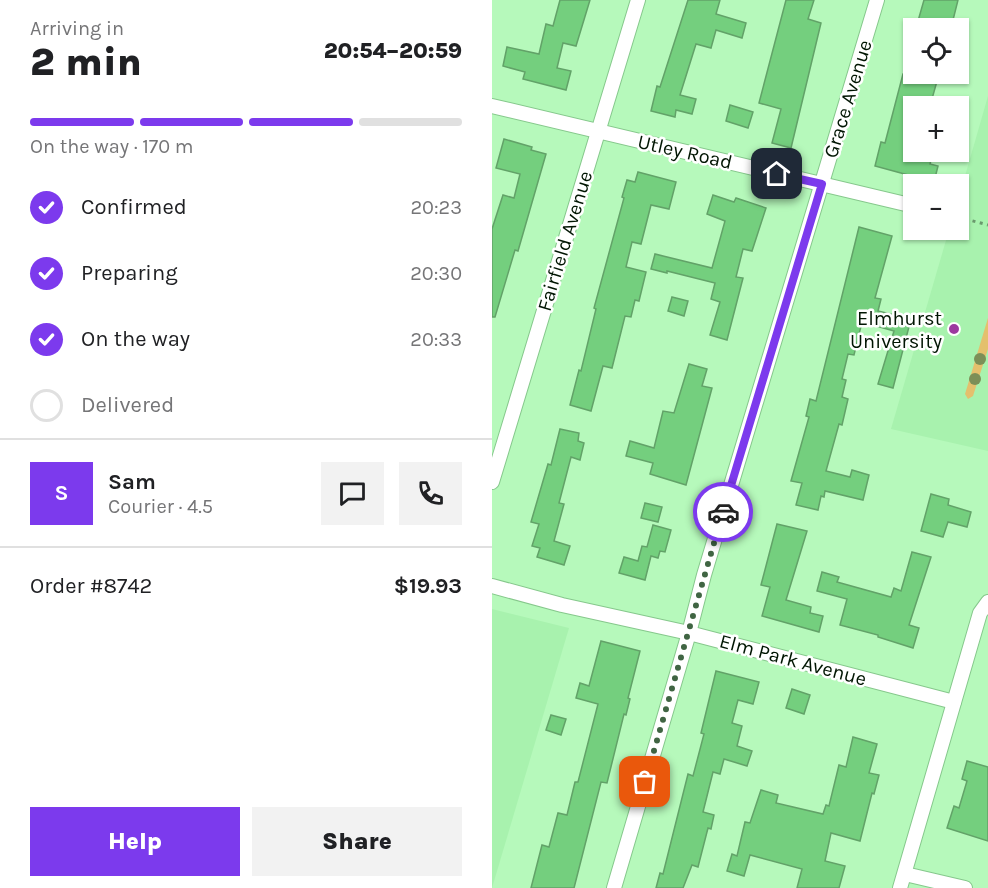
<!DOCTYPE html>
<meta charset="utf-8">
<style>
body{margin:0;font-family:Karla,sans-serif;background:#f2f2f2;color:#202124;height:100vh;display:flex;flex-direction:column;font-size:22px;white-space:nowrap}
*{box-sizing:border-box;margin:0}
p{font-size:20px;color:#757577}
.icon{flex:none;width:33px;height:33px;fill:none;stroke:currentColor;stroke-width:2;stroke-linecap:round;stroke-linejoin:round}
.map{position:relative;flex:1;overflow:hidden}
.details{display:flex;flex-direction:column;background:#fff;width:492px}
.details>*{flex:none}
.fabs{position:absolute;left:411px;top:18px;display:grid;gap:12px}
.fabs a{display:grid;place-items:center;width:66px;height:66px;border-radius:0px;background:#fff;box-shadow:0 2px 4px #0004;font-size:30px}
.pin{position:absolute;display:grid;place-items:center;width:51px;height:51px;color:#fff;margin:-26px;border-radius:12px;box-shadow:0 3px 9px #0006}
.courier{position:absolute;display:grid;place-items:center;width:60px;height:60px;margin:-30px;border:4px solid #7c3aed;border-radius:50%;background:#fff;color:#222;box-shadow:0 2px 8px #0007}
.summary em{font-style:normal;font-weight:800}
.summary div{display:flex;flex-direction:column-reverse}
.summary{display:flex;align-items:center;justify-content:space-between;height:102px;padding:0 30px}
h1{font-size:39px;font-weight:800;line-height:45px}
.bar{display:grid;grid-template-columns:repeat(4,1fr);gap:9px 6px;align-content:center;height:72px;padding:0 30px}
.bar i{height:8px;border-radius:4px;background:#e0e0e0}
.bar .on{background:#7c3aed}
.bar p{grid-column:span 4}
.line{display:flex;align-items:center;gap:15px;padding:0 30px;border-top:2px solid #e0e0e0}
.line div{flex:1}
.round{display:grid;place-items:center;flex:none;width:63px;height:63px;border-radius:0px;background:#f2f2f2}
ol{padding:0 30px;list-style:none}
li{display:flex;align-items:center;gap:18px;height:66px}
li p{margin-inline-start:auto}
li .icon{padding:6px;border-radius:50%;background:#7c3aed;color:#fff;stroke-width:4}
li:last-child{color:#757577}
li i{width:33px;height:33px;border:3px solid #e0e0e0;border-radius:50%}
.cta{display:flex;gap:12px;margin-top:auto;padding:12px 30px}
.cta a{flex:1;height:69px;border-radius:0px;background:#7c3aed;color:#fff;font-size:24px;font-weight:800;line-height:69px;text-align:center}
.cta a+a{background:#f2f2f2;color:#202124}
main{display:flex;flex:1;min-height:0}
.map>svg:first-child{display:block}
.built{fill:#a8f2ae}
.green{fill:#e4c06d}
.building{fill:#74cf7e;stroke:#62a268;stroke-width:1.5}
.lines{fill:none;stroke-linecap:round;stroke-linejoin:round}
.minor-casing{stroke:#86c88c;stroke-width:16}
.path{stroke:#6a996d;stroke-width:3;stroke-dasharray:3 4.5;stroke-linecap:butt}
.minor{stroke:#fff;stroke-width:14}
.tree{fill:#7c8f57}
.done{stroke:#406543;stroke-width:6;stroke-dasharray:0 10.8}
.route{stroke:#7c3aed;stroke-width:8}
.poi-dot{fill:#9c399f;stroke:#fff;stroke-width:2}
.labels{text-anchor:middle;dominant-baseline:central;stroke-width:5;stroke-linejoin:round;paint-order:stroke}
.street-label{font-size:20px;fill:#001502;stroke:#fff}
.poi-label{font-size:20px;fill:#001502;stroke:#fff;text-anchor:end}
</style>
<main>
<section class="details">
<div class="summary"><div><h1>2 min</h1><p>Arriving in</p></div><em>20:54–20:59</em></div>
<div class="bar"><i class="on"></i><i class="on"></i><i class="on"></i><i></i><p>On the way · 170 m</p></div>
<ol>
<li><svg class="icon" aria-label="check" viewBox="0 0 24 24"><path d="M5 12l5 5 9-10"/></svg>Confirmed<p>20:23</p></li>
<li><svg class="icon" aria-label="check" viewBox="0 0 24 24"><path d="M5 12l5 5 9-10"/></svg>Preparing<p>20:30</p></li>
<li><svg class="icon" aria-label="check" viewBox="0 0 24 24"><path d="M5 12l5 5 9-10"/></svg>On the way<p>20:33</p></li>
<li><i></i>Delivered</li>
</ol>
<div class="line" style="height:108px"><b class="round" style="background:#7c3aed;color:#fff">S</b><div><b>Sam</b><p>Courier · 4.5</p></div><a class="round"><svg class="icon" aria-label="chat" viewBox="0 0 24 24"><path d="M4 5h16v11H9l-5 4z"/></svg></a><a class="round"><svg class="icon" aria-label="phone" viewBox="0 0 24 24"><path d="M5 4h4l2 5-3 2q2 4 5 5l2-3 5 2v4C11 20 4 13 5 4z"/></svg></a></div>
<div class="line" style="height:78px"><div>Order #8742</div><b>$19.93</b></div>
<div class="cta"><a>Help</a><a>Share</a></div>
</section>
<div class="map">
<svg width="496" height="888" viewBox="0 0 496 888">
<rect width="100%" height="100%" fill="#b6f9bb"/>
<g class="built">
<path d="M496,96v355l-97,-22 58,-199h9l1,-33z"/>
<path d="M0,609l77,19 -77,260z"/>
</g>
<path class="green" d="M496,318v31l-15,47 -5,3 -3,-5z"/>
<g class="building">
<path d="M68,0h30l-14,46 -13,-3 -6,25 14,3 -5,19 -43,-11 2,-7 -22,-6 4,-19 32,7 7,-30 7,2z"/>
<path d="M196,0h32l-4,14 30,9 -4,15 -26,-8 -5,18 -15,-4 -16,51 16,4 -4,15 -16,-4 -1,7 -24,-6 6,-25 3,1z"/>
<path d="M294,0h28l-6,19 13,4 -30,125 -19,-5 9,-34 -22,-6z"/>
<path d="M432,0h34l-7,28h-35z"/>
<path d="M411,74h36l-9,32h-16v46l18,4 -2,8 8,2 -4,16 -59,-16 6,-24 4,1z"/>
<path d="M238,105l23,7 -5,16 -22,-7z"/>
<path d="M12,139l28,8 -1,3 15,4 -28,97 -3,-1 -20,67h-3v-88l11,-34 11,3 6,-24 -24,-6z"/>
<path d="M146,172l38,10 -7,27 -18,-4 -10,39 -9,-2 -6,25 20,5 -7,29 -4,-1 -4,17 -6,-1 -13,52 -9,-2 -12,45 -21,-6 9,-35 2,1 15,-62 -2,-1 30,-110 -2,-1 5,-17 8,2z"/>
<path d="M221,195l21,7 2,-4 30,10 -14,43 -9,-2 -7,28 7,1 -16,62 -17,-5 10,-33 -9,-3 4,-16 -48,-12v2l-16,-4 4,-15 57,14 13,-47 -18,-7z"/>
<path d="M367,227l33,9 -17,62 6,1 -3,12 33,8 -18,69 -15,-4 16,-53 -32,-9 -8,33 -6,-1 -6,25 4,1 -4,17 6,2 -6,26 -3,-1 -13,47 24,6 2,-7 17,5 -6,25 -38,-9 -1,6 -3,-1 -3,14 -22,-5 6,-22 -11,-2 18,-64 -3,-1 4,-17 6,2z"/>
<path d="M180,297l16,4 -4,15 -16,-5z"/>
<path d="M197,364l18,5 -5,17 10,2 -26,97 -36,-11 3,-11 -27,-7 4,-15 24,7 9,-37 11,2z"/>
<path d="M68,429l19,4 -1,8 6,2 -4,17 -9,-3 -12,46 5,1 -10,37 16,5 -6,19 -27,-8 3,-9 -8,-2 7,-22 -8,-2 17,-58 3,1z"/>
<path d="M439,494l18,5 -1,6 23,7 -4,15 -19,-5 -5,15 -22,-6z"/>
<path d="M153,503l17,4 -4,15 -17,-4z"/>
<path d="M285,524l30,7 -21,69 25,7 -1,6 13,3 -4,16 -57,-16 8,-29 -9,-2z"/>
<path d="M161,525l18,5 -6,22 -5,-1 -2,7 -7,-2 -6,24 -26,-7 5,-16 14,4 4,-15 5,1z"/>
<path d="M420,552l19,5 -22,68 10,3 -6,20 -35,-11v-2l-38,-10 7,-26 -30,-8 5,-19 17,5 -2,5 54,15 3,-9 7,3z"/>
<path d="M109,641l39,10 -12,47 2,1 -4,16 -2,-1 -17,69 -6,-1 -27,106h-43l11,-43 7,2 9,-34 9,2 8,-33h3l20,-78 -22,-6 4,-15 9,3z"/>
<path d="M224,671l43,11 -6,22 -15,-4 -6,23 10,3 -5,20 15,5 -5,15 -23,-7 -4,15 -7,-2 -10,40 11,3 -3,14 -3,-1 -10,39 -6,-2 -9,23h-27l4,-15 3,1 25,-100 5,2 11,-42 -3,-1z"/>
<path d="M300,689l18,6 -6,19 -18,-6z"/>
<path d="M59,715l15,4 -5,16 -15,-5z"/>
<path d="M361,737l24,7 -8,29 10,2 -5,19 -2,-1 -12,48 -29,-8 -6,28 20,5 -6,22h-42l5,-19 -52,-14 -6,21 -17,-5 5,-17 5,2 8,-34 5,1 11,-33 17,5 -2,8 47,11 3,-9 3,1 10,-41 7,2z"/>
<path d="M475,761l21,6v74l-41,-13 7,-22 5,2 8,-27 -5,-2z"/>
</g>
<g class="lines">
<defs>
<g id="minor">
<path d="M0,106l422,100"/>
<path d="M0,482l146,-482"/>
<path d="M0,586l70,19 127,28 265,69"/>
<path d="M413,874l60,14"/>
<path d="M122,888l75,-255 15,-58 173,-575"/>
<path d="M408,888l80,-275 8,-11"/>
</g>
</defs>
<use href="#minor" class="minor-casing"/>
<path class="path" d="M466,217l30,8"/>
<use href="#minor" class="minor"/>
</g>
<g class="tree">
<circle cx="488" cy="359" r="6"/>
<circle cx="483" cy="379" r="6"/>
</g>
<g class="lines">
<path class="done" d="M153,782l78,-270"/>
<path class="route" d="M231,512l99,-328 -45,-10"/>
</g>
<circle class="poi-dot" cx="462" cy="329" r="6"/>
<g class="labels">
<g class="street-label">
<text transform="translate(356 99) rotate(-73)">Grace Avenue</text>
<text transform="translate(193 152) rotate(13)">Utley Road</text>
<text transform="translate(73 241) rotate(-73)">Fairfield Avenue</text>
<text transform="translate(301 660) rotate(15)">Elm Park Avenue</text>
</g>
<g class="poi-label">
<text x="450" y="318">Elmhurst<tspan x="450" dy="23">University</tspan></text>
</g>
</g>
</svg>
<div class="fabs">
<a><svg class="icon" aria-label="locate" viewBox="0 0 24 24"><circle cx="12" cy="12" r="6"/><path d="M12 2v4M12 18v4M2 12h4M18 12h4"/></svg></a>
<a>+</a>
<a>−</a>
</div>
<div class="pin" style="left:153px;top:782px;background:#ea580c"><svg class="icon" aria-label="bag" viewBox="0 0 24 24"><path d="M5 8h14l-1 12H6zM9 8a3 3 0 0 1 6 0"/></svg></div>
<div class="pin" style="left:285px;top:174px;background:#1f2937"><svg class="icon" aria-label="home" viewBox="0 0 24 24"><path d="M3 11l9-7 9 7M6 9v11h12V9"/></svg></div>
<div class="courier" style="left:231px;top:512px"><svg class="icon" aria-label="car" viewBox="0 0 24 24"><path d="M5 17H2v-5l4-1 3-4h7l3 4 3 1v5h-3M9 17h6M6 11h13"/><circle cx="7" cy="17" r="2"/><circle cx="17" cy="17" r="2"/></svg></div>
</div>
</main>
